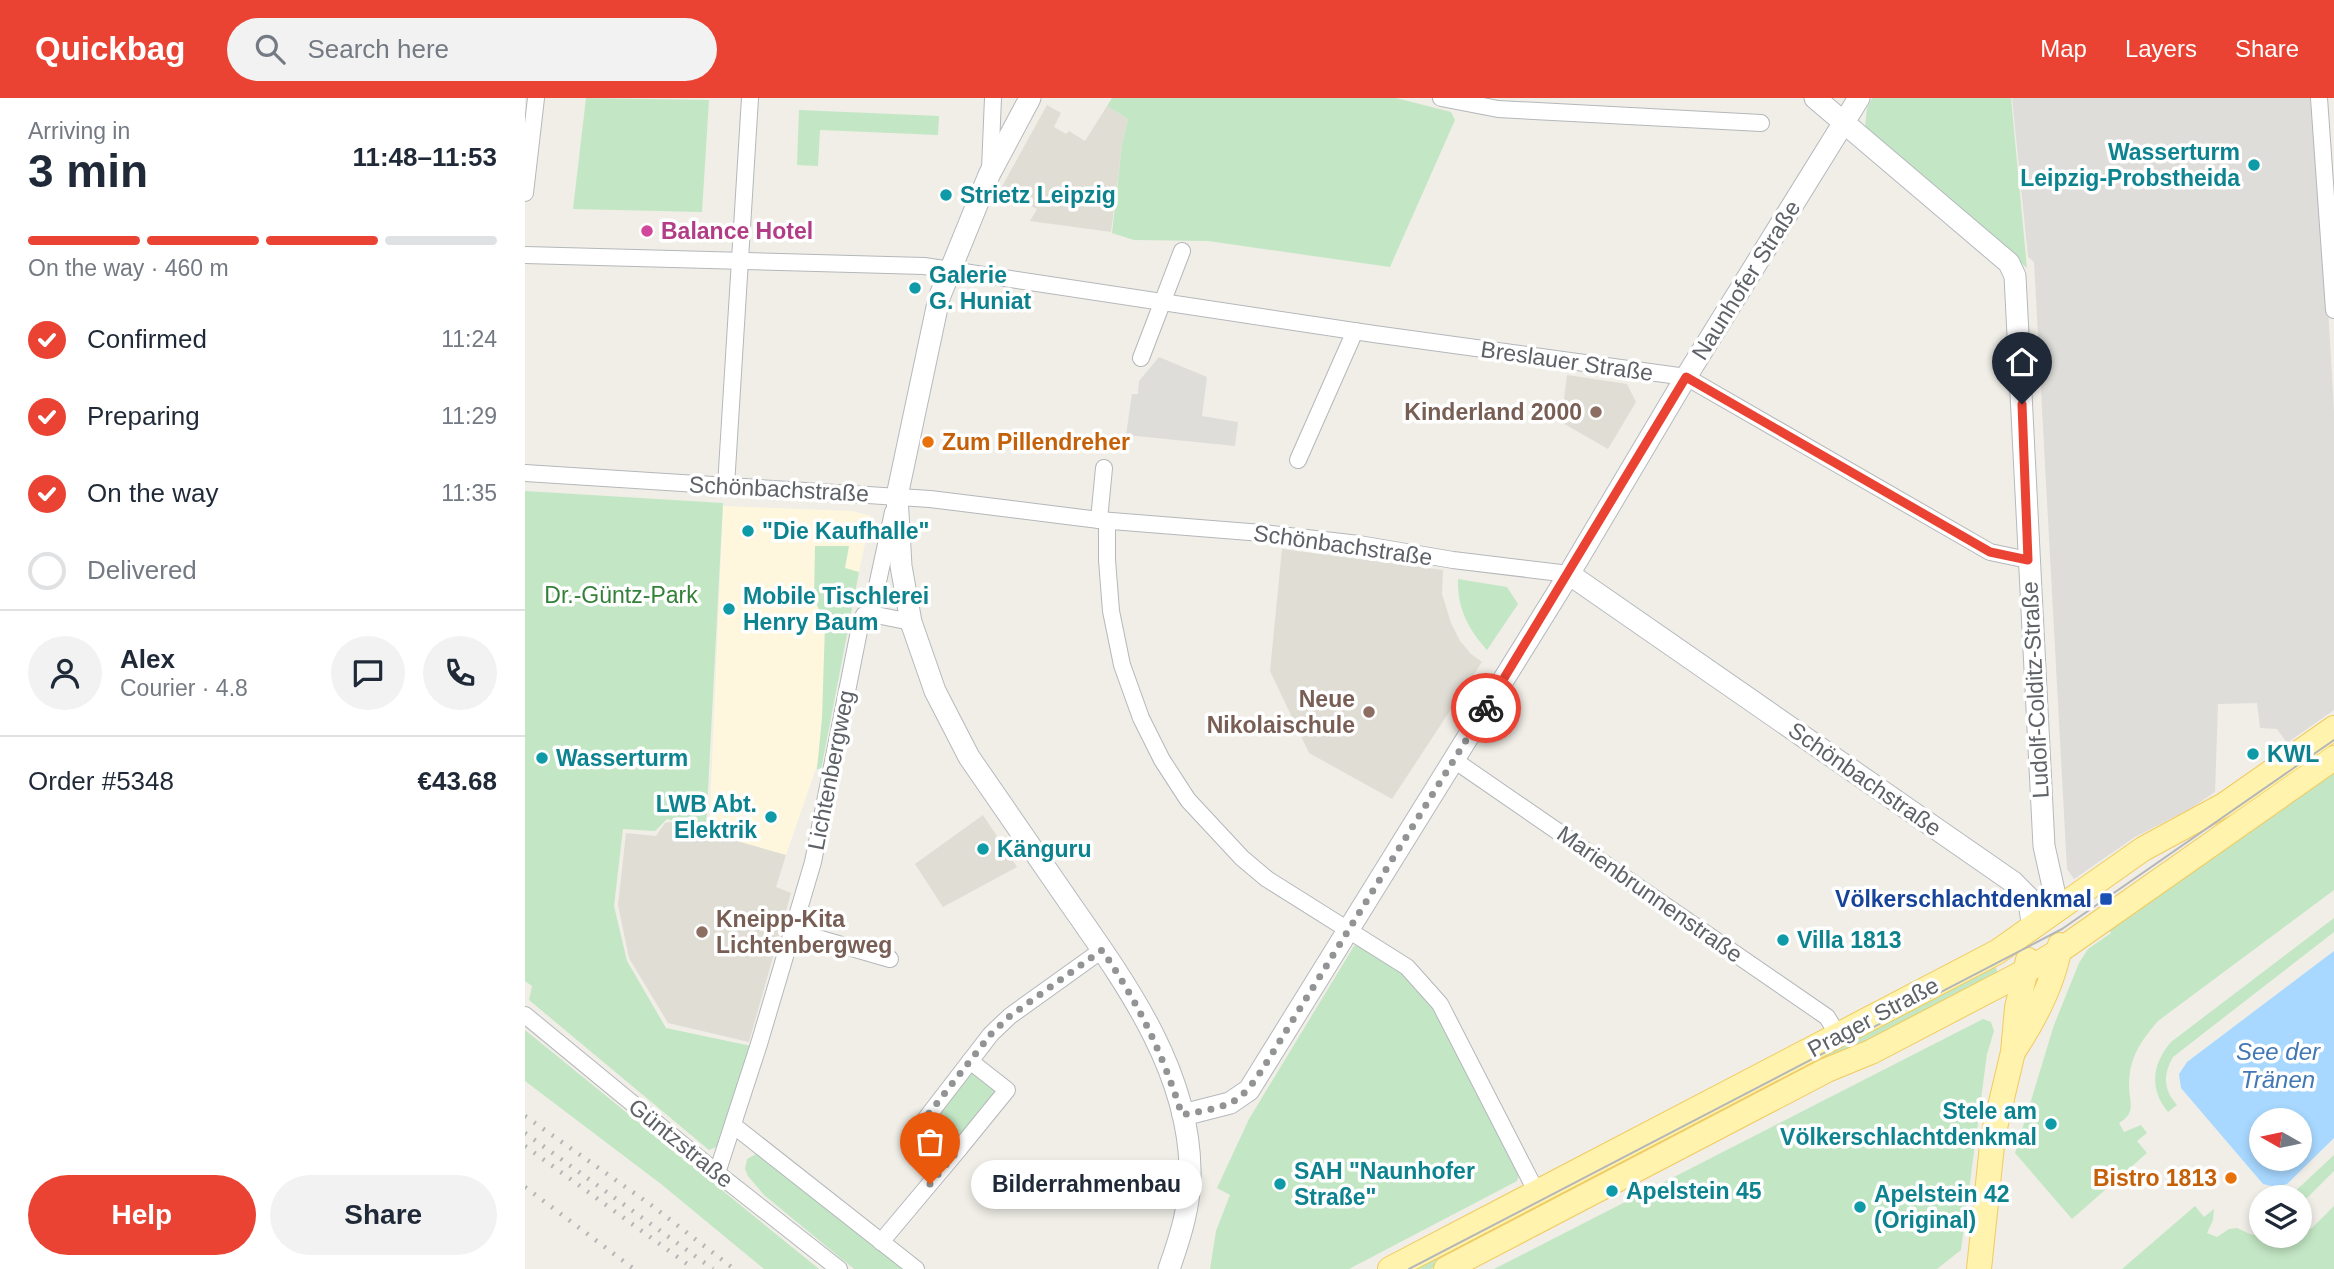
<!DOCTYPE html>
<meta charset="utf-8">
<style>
body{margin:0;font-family:Arial,sans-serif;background:#f2f2f3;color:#1f2937;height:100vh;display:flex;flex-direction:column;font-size:26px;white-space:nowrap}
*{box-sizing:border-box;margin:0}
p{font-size:23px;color:#747a83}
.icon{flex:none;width:38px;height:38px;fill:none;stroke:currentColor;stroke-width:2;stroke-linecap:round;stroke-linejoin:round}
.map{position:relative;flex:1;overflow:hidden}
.details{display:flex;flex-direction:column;background:#fff;width:525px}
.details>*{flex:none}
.needle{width:46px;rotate:279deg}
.controls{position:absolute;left:1724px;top:1010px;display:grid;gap:14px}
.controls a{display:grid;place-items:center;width:63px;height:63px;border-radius:50%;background:#fff;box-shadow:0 4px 10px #0003;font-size:35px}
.pin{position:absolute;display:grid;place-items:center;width:60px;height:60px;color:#fff;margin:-72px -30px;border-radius:50% 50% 50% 0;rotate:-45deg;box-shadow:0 0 7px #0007}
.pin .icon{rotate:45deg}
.courier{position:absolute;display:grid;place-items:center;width:70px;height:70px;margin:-35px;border:5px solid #ea4333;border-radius:50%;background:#fff;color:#222;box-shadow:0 2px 9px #0007}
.bubble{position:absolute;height:49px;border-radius:24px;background:#fff;box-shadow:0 4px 10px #0003;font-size:23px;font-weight:700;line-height:49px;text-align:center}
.overview em{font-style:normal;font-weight:700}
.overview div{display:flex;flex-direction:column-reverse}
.overview{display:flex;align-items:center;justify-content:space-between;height:119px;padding:0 28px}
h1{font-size:46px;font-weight:700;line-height:52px}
.bar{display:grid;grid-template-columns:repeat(4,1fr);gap:10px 7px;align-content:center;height:84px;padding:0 28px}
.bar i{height:9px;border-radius:5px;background:#e0e1e3}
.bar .active{background:#ea4333}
.bar p{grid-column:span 4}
.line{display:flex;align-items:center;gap:18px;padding:0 28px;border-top:2px solid #e0e1e3}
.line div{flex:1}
.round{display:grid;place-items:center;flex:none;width:74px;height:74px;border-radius:37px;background:#f2f2f3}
ol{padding:0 28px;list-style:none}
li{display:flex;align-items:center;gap:21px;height:77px}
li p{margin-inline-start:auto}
li .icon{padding:7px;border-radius:50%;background:#ea4333;color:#fff;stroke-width:4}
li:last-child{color:#747a83}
li i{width:38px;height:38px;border:4px solid #e0e1e3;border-radius:50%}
.action{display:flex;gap:14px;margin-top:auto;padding:14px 28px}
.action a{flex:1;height:80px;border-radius:42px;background:#ea4333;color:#fff;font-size:28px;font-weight:700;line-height:80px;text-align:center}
.action a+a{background:#f2f2f3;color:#1f2937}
header{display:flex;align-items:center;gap:42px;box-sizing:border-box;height:98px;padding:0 35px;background:#ea4333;color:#fff}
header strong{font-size:33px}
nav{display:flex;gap:38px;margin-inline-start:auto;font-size:24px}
.search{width:490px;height:63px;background:#f2f2f3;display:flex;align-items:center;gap:18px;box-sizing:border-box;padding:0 24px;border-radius:38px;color:#747a83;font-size:26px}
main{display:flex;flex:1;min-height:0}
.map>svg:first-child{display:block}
.commercial{fill:#fef7de}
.industrial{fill:#dfddd9}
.education{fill:#e0ddd5}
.green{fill:#c3e7c4}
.water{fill:#a8d8ff;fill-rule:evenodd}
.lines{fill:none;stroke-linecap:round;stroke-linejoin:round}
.street-casing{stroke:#b4b7bb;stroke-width:18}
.secondary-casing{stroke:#b5b9be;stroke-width:23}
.primary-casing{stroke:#f2ca5e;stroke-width:26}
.street{stroke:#fff;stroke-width:16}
.secondary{stroke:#fff;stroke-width:21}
.primary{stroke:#fff3ad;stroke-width:24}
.tram{stroke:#b5b6b7;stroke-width:2}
.rail{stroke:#b5b6b7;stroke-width:4.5;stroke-dasharray:2 9;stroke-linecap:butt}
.done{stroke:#919394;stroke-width:7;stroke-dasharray:0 12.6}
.route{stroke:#ea4333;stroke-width:9}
.culture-dot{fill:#0f9aa8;stroke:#fff;stroke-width:2.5}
.hotel-dot{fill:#d1479c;stroke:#fff;stroke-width:2.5}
.education-dot{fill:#8d6e63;stroke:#fff;stroke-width:2.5}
.food-dot{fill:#e8710a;stroke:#fff;stroke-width:2.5}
.transit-dot{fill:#1a4fb4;stroke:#fff;stroke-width:2.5}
.labels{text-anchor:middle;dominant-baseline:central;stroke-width:7;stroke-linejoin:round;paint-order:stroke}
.culture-label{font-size:23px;font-weight:bold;fill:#0d838f;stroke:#fff;text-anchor:start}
.hotel-label{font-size:23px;font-weight:bold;fill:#b23c85;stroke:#fff;text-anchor:start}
.street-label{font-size:23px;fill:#5e6267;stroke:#fff}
.education-label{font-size:23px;font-weight:bold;fill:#785e54;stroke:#fff;text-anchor:end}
.food-label{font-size:23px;font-weight:bold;fill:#c56008;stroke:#fff;text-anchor:start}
.park-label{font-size:23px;fill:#338138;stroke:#fff}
.transit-label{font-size:23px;font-weight:bold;fill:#164399;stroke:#fff;text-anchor:end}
.water-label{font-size:24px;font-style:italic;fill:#4278b3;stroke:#fff}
</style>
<header>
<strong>Quickbag</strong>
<div class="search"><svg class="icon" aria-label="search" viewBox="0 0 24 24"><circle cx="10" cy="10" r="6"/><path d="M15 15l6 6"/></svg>Search here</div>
<nav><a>Map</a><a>Layers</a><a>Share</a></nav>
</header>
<main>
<section class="details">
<div class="overview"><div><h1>3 min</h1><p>Arriving in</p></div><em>11:48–11:53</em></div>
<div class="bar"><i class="active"></i><i class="active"></i><i class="active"></i><i></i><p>On the way · 460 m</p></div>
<ol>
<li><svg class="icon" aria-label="check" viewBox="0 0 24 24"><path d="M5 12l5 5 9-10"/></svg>Confirmed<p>11:24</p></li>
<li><svg class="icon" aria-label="check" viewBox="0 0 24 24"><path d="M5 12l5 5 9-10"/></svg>Preparing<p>11:29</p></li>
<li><svg class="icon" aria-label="check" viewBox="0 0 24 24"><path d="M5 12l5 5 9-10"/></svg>On the way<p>11:35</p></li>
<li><i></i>Delivered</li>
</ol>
<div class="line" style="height:126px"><a class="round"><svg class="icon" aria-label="person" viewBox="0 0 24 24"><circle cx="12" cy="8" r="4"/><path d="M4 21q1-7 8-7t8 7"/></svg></a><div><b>Alex</b><p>Courier · 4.8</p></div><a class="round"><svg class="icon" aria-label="chat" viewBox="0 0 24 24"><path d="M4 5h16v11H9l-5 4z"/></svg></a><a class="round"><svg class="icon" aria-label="phone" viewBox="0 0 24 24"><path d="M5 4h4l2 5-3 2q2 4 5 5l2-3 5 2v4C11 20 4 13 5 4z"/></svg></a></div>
<div class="line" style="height:91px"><div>Order #5348</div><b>€43.68</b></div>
<div class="action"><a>Help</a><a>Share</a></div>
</section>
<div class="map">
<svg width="1809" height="1171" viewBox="0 0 1809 1171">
<rect width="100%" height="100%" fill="#f0eee7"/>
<path class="commercial" d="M198,408l129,5 19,5 -54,249 -31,90 -77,-22z"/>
<g class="industrial">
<path d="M1487,0h298l17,192 7,121v299l-47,33 -10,-14 -17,-1 -3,-25 -39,1 -3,88 -25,17 -55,28 -61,42 -7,-10 -33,-607 -6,-5z"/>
<path d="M634,259l48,20 -5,39 36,6 -3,24 -109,-11 6,-41h6l1,-13z"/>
</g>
<g class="education">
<path d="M522,7l14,8 -7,14 12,7 3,-3 16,10 22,-35 21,13 -6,27 -11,86 -81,-11 7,-12 -37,-19z"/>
<path d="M1042,277l60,9 9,18 -28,47 -47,-27z"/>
<path d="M757,451l161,21 -1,24 9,29 9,18 11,13 11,8 -90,137 -83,-46 -39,-82z"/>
<path d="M458,717l34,52 -74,40 -28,-43z"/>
<path d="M145,724l116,33 -10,32 15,6 -42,149 -81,-19 -39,-65 -11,-53 8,-72 30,3 9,-13z"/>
</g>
<g class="green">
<path d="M61,0l123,2 -7,112 -129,-3z"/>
<path d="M587,0h284l55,14 4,8 -65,147 -182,-26 -74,-1 -22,-7 10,-88 6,-26 -21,-13z"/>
<path d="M1347,0h139l16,170 -162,-140 2,-20z"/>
<path d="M274,12l140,6 -1,19 -118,-5 -2,36 -21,-1z"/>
<path d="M0,393l198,12 -17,325 -39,-9 -12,12 -32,-2 -9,77 13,55 39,67 85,18 -33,100 -9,4 -180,-150 3,-14 -7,-5z"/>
<path d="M290,448h34l-4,22 14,4 -38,198 -4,-1 5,-51 3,-94 -11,-26z"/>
<path d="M933,481l49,8 11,17 -31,46c-19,-21 -30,-42 -29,-71z"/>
<path d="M1809,669v123l-176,131c-11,13 -21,25 -26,42 -2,6 -3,15 -3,22 0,17 8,27 -10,38l5,9 17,-7 6,8 -10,8 10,12 -75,66 -57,-66 39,-128 25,-62 9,-14 23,-16 -5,-8z"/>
<path d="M1809,820v14l-161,125c-10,18 -10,32 4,48l-9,7c-19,-23 -16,-48 3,-70z"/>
<path d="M838,846l43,30 20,18 94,180 -3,9 -168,88h-139l6,-38 14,-36 -13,-7 32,-69 105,-173z"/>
<path d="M1470,863l2,11 -566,297h-27z"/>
<path d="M1458,921l8,3 3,9 -7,23 -26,196 -24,19h-443z"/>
<path d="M0,932l294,239h-55l-103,-85 -136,-103z"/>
<path d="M447,970l29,22 -43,53 -29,-22z"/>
<path d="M235,1054l145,117h-51l-90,-74 -16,-19 -3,-7 2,-10z"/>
<path d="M1809,1057v16l-32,32 -2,1 -1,-7h-10z"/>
<path d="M1670,1108l9,11 10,-8 -1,11 -6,13 10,4 12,-8 8,-1 13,6 19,3 30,-1 1,-4 12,-4 22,-22v63h-212z"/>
</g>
<path class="water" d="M1809,853v187l-47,46 -11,3 -13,-3 -82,-96 -2,-14 8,-12zM1736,1022h38v38h-38z"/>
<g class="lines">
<defs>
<g id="street">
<path d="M916,0l57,11 263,14"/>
<path d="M1794,0l15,212"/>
<path d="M465,71l3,-71"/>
<path d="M0,95l11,-95"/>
<path d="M0,157l399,11 450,68 312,43 304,175 38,8"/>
<path d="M616,260l41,-107"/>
<path d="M773,362l57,-129"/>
<path d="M0,375l405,26 169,21 163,13 97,11 94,16 116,14"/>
<path d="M201,388l24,-388"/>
<path d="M574,422l5,-52"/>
<path d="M582,423v39l4,51 11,54 19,53 21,42 26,40 54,58 25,21 140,88 33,37 97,189"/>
<path d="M346,516l22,-102"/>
<path d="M929,662l373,257 11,18"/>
<path d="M268,833l97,28"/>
<path d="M0,917l192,158 122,96"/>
<path d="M208,1027l183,144"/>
<path d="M434,1051l48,-59 -37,-29"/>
<path d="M192,1075l42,-129 54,-182 48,-241 3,-6 7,-1 40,8"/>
<path d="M356,1144l78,-93 -35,-28 67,-87 19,-18 92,-66"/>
</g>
<g id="secondary">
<path d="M505,0l-41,77 -50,123 -42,198 4,70 10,56 24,69 34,66c33,48 66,96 100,145 55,79 120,167 121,268 1,34 -10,68 -21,99"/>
<path d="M1290,0l194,165 6,13 29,570 14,63"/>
<path d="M1044,476l444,308 15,15 5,31"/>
<path d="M658,1017l47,-12 19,-13 320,-516 117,-197 173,-279"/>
</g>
<g id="primary">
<path d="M1490,951c21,-32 39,-67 45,-104"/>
<path d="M865,1171l607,-317 146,-103 81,-44 110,-77"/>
<path d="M921,1171l381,-199 44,-18 155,-81 33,-20 275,-193"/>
<path d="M1454,1171l14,-133 20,-84 4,-44 11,-48"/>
</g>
</defs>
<use href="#street" class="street-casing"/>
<use href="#secondary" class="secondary-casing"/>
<use href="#primary" class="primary-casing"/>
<use href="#street" class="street"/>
<use href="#secondary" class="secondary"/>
<use href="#primary" class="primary"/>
<path class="tram" d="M884,1171l653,-340 272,-189"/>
<g class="rail">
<path d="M0,1018l126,89 83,64"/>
<path d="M0,1035l188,136"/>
<path d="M0,1048l169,123"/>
<path d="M0,1089l109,82"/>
</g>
</g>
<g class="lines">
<path class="done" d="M405,1086l29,-35 -36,-28 68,-87 19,-18 92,-66c37,54 60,102 80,165 48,-10 56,-7 83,-50l221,-357"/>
<path class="route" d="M961,610l200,-331 304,175 38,8 -6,-156"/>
</g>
<g class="culture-dot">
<circle cx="1729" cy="67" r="7"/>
<circle cx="421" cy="97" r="7"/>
<circle cx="390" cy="190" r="7"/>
<circle cx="223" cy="433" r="7"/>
<circle cx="204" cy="511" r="7"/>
<circle cx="1728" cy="656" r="7"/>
<circle cx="17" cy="660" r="7"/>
<circle cx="246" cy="719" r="7"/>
<circle cx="458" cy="751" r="7"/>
<circle cx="1258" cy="842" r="7"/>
<circle cx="1526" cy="1026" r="7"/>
<circle cx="755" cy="1086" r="7"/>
<circle cx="1087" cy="1093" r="7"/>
<circle cx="1335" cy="1109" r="7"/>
</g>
<circle class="hotel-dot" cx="122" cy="133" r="7"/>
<g class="education-dot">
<circle cx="1071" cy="314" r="7"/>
<circle cx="844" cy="614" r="7"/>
<circle cx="177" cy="834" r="7"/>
</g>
<g class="food-dot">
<circle cx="403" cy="344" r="7"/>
<circle cx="1706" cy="1080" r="7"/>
</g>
<rect class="transit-dot" x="1574" y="794" width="14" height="14" rx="3.5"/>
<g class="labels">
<g class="culture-label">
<text x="1715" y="54" text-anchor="end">Wasserturm<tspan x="1715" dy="26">Leipzig-Probstheida</tspan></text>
<text x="435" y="97">Strietz Leipzig</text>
<text x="404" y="177">Galerie<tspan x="404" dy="26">G. Huniat</tspan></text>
<text x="237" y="433">"Die Kaufhalle"</text>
<text x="218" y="498">Mobile Tischlerei<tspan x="218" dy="26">Henry Baum</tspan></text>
<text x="1742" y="656">KWL</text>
<text x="31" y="660">Wasserturm</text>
<text x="232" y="706" text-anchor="end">LWB Abt.<tspan x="232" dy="26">Elektrik</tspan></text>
<text x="472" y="751">Känguru</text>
<text x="1272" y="842">Villa 1813</text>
<text x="1512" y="1013" text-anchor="end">Stele am<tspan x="1512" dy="26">Völkerschlachtdenkmal</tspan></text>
<text x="769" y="1073">SAH "Naunhofer<tspan x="769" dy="26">Straße"</tspan></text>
<text x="1101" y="1093">Apelstein 45</text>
<text x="1349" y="1096">Apelstein 42<tspan x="1349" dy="26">(Original)</tspan></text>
</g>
<g class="hotel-label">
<text x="136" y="133">Balance Hotel</text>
</g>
<g class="street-label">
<text transform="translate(1221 182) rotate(-58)">Naunhofer Straße</text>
<text transform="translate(1042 263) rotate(8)">Breslauer Straße</text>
<text transform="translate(254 391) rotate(3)">Schönbachstraße</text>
<text transform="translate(818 447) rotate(8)">Schönbachstraße</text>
<text transform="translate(1510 592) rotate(-93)">Ludolf-Colditz-Straße</text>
<text transform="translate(306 672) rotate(-79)">Lichtenbergweg</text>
<text transform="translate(1340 681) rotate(35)">Schönbachstraße</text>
<text transform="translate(1125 796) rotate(35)">Marienbrunnenstraße</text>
<text transform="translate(1348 919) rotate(-28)">Prager Straße</text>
<text transform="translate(156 1045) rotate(39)">Güntzstraße</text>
</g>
<g class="education-label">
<text x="1057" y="314">Kinderland 2000</text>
<text x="830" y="601">Neue<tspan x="830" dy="26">Nikolaischule</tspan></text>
<text x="191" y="821" text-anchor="start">Kneipp-Kita<tspan x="191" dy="26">Lichtenbergweg</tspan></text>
</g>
<g class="food-label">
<text x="417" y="344">Zum Pillendreher</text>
<text x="1692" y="1080" text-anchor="end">Bistro 1813</text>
</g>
<g class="park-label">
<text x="96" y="497">Dr.-Güntz-Park</text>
</g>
<g class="transit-label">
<text x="1567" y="801">Völkerschlachtdenkmal</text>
</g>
<g class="water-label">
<text x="1753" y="953">See der<tspan x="1753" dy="28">Tränen</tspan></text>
</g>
</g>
</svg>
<div class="controls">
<a><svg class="needle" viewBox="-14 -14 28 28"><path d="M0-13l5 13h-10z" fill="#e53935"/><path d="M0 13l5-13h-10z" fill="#747a83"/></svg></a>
<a><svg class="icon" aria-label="layers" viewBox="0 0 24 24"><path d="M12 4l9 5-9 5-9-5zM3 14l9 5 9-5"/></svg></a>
</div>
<div class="pin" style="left:405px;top:1086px;background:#ea580c"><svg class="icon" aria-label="bag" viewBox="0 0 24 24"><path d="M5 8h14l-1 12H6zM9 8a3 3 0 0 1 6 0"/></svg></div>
<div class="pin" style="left:1497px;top:306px;background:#1f2937"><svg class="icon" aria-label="home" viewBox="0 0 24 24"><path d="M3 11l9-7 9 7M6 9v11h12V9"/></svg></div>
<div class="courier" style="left:961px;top:610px"><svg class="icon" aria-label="bike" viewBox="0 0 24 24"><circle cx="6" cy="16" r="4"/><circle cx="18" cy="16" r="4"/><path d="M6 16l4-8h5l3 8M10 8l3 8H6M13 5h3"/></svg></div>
<div class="bubble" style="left:446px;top:1062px;width:231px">Bilderrahmenbau</div>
</div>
</main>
